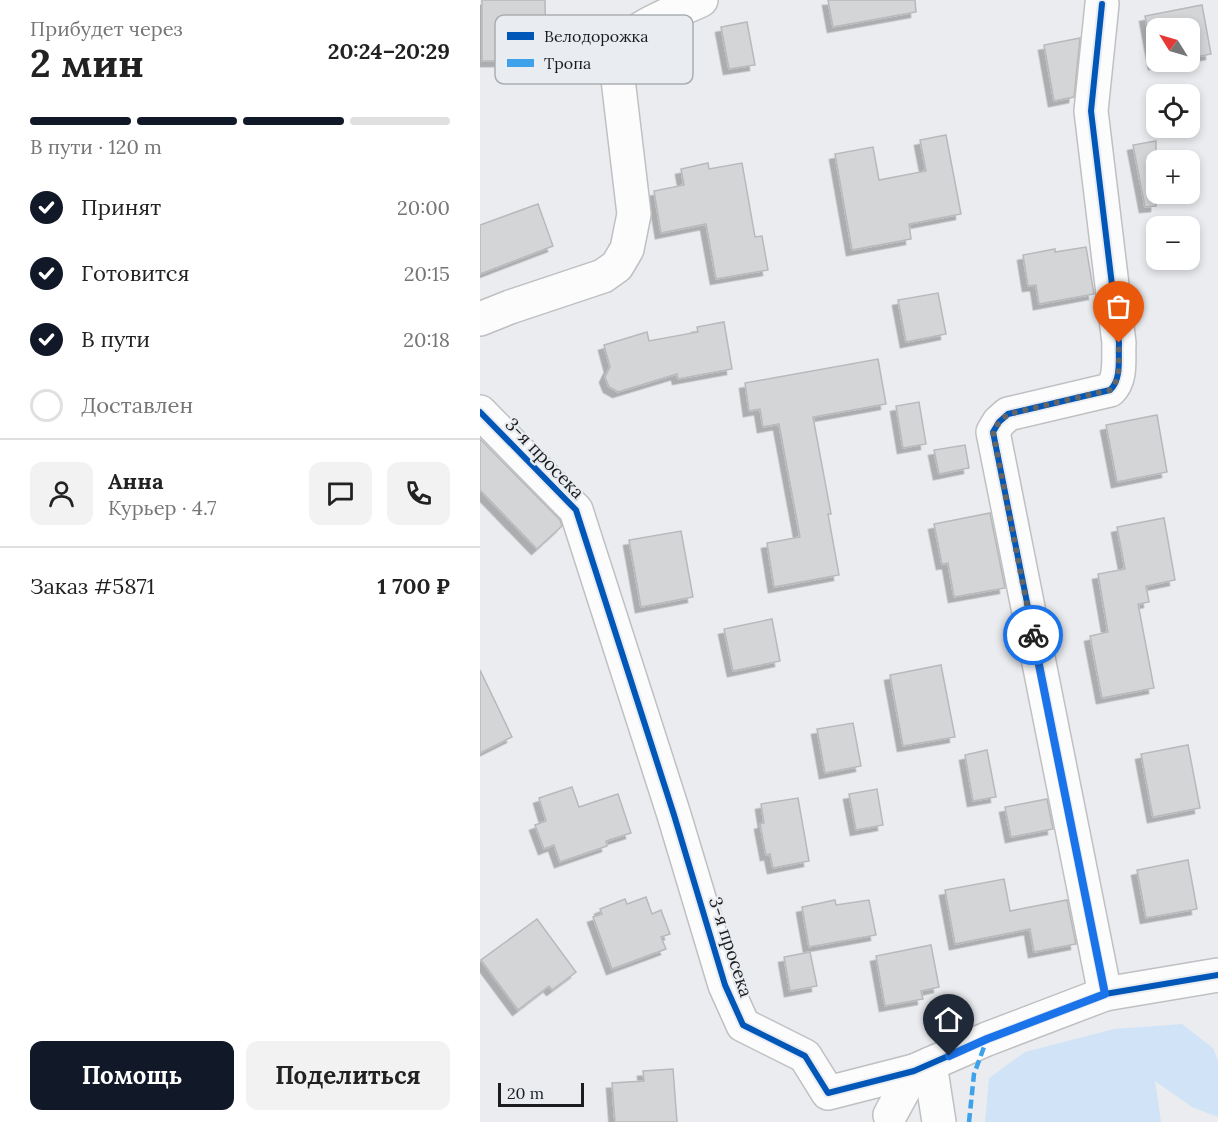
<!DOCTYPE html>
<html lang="ru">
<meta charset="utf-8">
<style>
body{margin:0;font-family:Lora,serif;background:#f2f2f2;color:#222;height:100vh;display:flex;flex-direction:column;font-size:22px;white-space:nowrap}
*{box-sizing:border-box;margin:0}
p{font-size:20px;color:#767676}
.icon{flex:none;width:33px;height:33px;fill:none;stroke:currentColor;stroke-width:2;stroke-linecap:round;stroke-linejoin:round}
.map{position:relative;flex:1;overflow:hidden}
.side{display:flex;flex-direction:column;background:#fff;width:480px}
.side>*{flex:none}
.needle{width:39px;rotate:307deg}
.buttons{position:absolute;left:666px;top:18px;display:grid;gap:12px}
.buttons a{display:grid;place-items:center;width:54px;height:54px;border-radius:12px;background:#fff;box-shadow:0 3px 9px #0003;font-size:30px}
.scale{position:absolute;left:18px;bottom:15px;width:86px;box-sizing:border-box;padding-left:6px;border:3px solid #1b1c1d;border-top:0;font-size:16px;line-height:21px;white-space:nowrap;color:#1b1c1d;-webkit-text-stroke:4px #e9ecf0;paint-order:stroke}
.pin{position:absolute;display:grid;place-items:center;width:51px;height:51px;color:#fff;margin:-62px -26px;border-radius:50% 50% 50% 0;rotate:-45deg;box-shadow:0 0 6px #0007}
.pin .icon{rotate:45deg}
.courier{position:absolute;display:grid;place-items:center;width:60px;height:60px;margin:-30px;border:4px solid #1a73e8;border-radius:50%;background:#fff;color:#222;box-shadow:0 2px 8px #0007}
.overview em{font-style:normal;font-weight:700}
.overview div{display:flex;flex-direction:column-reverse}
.overview{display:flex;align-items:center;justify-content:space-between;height:102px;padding:0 30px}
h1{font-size:39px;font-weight:700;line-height:45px}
.bar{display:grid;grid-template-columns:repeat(4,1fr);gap:9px 6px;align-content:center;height:72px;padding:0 30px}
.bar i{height:8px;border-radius:4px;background:#e0e0e0}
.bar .selected{background:#111827}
.bar p{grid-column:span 4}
.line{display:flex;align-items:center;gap:15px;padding:0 30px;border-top:2px solid #e0e0e0}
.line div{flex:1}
.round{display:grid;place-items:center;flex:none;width:63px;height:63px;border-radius:12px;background:#f2f2f2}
ol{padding:0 30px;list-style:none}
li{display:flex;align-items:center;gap:18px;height:66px}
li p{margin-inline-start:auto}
li .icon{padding:6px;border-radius:50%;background:#111827;color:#fff;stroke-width:4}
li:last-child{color:#767676}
li i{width:33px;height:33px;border:3px solid #e0e0e0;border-radius:50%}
.primary-button{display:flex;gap:12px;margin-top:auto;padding:12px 30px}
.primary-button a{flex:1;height:69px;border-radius:12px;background:#111827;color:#fff;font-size:24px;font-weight:700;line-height:69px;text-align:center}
.primary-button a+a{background:#f2f2f2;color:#222}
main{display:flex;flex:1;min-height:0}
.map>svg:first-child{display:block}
.green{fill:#d0e3f7}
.building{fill:#d3d5d7;stroke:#b8b9bb;stroke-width:1.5;filter:url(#shadow)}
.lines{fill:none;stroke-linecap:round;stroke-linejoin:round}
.minor-casing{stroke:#bfc0c2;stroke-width:36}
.minor{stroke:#fcfcfd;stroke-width:33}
.quiet{stroke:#3da2ea;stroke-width:4.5;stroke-dasharray:9 4.5;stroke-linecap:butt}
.cycleway-casing{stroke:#e9ecf0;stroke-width:10}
.cycleway{stroke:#0057b8;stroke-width:6}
.done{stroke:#636566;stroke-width:6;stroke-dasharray:0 10.8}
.route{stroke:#1a73e8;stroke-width:8}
.labels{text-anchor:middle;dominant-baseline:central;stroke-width:4.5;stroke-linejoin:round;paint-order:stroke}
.street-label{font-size:18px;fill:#1b1c1d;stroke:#e9ecf0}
.key{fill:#e9ecf0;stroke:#abaeb1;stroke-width:1.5}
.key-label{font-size:16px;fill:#1b1c1d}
</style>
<main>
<section class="side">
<div class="overview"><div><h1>2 мин</h1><p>Прибудет через</p></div><em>20:24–20:29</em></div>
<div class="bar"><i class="selected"></i><i class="selected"></i><i class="selected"></i><i></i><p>В пути · 120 m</p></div>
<ol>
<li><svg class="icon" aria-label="check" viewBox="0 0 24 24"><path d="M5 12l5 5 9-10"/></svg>Принят<p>20:00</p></li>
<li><svg class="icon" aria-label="check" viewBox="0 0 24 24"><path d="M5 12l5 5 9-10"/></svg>Готовится<p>20:15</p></li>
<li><svg class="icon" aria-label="check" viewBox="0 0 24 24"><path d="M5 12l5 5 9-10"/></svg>В пути<p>20:18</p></li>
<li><i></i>Доставлен</li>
</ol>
<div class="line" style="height:108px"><a class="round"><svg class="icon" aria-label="person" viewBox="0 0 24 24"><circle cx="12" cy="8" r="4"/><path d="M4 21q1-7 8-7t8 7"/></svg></a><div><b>Анна</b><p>Курьер · 4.7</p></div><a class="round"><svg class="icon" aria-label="chat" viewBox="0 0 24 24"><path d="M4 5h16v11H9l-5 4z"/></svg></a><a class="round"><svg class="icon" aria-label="phone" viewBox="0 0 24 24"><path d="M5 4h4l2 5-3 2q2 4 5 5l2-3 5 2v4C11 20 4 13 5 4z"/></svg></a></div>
<div class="line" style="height:78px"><div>Заказ #5871</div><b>1 700 ₽</b></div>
<div class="primary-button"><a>Помощь</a><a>Поделиться</a></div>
</section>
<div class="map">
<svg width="738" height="1122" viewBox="0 0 738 1122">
<defs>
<filter id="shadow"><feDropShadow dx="-5.5" dy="5.5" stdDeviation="0" flood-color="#0004"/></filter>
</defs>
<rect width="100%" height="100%" fill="#eaecef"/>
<path class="green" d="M702,1024l31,24 5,13v56l-26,-10 -37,-26 6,41h-176l4,-44 36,-26 89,-23z"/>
<g class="building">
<path d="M2,0h63l1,61h-64z"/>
<path d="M348,0h87l1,12 -83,15z"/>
<path d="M722,5l9,49 -21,4v-30h-34v34h13l-15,2 -9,-48z"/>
<path d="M267,22l8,43 -26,4 -8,-42z"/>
<path d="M600,38l-6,59 -20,4 -10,-56z"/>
<path d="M466,135l15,79 -52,10 2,15 -59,11 -17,-96 38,-7 6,33 47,-9 -6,-31z"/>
<path d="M676,141v65l-11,1 -12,-62z"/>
<path d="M228,163l1,6 33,-6 13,74 7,-1 6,34 -52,9 -10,-55 -45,9 -7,-42 30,-6 -3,-16z"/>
<path d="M58,204l15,42 -73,28v-49z"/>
<path d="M606,247l8,47 -55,10 -3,-19 -8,1 -5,-31 32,-6v3z"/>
<path d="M458,293l8,41 -40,8 -8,-42z"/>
<path d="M244,322l8,47 -54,10 -1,-5 -59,18 -9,-5 -4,-10 5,-10 -6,-22 43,-13 2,9 49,-9 -1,-5z"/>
<path d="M398,359l8,45 -73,13 18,97h-3l11,61 -65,12 -7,-44 33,-6 -21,-113 -16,3 -3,-18 -11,2 -4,-28z"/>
<path d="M439,402l7,42 -23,4 -7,-42z"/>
<path d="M677,415l10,57 -50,10 -11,-57z"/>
<path d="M0,439l80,81 2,6 -25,23 -57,-59z"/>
<path d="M485,445l4,23 -30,6 -5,-24z"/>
<path d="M510,513l15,75 -51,9 -6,-34 -6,1 -8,-40z"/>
<path d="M684,518l11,62 -29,6 3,16 -11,2 16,84 -52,10 -12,-62 18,-4 -10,-58 27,-5 -8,-42z"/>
<path d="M201,531l12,66 -52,10 -12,-67z"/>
<path d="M292,619l8,42 -47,10 -9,-42z"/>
<path d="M461,665l14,72 -52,9 -13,-71z"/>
<path d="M0,670l32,67 -32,16z"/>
<path d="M373,723l8,43 -36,7 -8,-44z"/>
<path d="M708,745l12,63 -47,9 -12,-63z"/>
<path d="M507,750l9,47 -23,4 -8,-46z"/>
<path d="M92,787l7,20 39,-13 13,39 -25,8 1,5 -47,16 -6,-17 -10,4 -9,-24 11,-4 -7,-23z"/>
<path d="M397,789l6,36 -27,5 -7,-36z"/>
<path d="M318,798l11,63 -36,7 -3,-14 -4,1 -6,-31 4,-1 -3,-19z"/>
<path d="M567,799l6,30 -42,8 -6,-30z"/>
<path d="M708,860l9,49 -51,9 -9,-48z"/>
<path d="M524,879l6,32 57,-11 9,44 -42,8 -4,-23 -75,15 -10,-54z"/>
<path d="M166,897l6,17 9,-4 9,24 -9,3 5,12 -54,20 -19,-52 9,-3 -2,-5 25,-10 2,5z"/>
<path d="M355,900l1,5 33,-5 7,35 -67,12 -7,-40z"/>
<path d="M57,919l39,53 -24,18 -3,-4 -31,24 -37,-50z"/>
<path d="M451,945l8,42 -18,4 2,8 -38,7 -9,-50z"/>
<path d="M330,952l7,34 -27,5 -6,-34z"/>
<path d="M193,1069l4,53h-62l-3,-39 32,-2 -1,-10z"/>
</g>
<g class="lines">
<defs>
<g id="minor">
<path d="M622,4l-11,107 28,232c-1,15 3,36 -9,47l-102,24 -9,8 -6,10 112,562"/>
<path d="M0,319l30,-12 93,-31 14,-10 10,-17 7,-35 -19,-160c12,-26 61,-42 86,-54"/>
<path d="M0,412l96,98 98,305 51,170 18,40 62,31 23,37 86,-22 73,-32 118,-45 113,-19"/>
<path d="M450,1064l9,58"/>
<path d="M410,1115l24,-44"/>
</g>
</defs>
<use href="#minor" class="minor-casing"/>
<use href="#minor" class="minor"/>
<path class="quiet" d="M489,1122l5,-48 13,-35"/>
<defs>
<g id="cycleway">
<path d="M622,4l-11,107 28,232c-1,15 3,36 -9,47l-102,24 -9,8 -6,10 112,562"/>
<path d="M0,412l96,98 98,305 51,170 18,40 62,31 23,37 86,-22 73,-32 118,-45 113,-19"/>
</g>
</defs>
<use href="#cycleway" class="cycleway-casing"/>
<use href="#cycleway" class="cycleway"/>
</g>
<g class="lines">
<path class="done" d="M553,635l-40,-203 6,-10 9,-8 102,-24c12,-11 8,-32 9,-47"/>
<path class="route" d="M469,1056l38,-17 118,-45 -72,-359"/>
</g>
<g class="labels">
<g class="street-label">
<text transform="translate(65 458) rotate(46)">3-я просека</text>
<text transform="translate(251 947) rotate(72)">3-я просека</text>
</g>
</g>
<rect x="15" y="15" width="198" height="69" rx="9" class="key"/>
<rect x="27" y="32" width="27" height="8" fill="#0057b8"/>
<rect x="27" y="59" width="27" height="8" fill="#3da2ea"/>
<g class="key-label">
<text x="64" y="42">Велодорожка</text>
<text x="64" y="69">Тропа</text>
</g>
</svg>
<div class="buttons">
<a><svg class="needle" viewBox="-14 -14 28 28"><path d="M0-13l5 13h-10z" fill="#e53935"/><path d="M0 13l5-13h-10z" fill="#767676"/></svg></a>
<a><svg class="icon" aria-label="locate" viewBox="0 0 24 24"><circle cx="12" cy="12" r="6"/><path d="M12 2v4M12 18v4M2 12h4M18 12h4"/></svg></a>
<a>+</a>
<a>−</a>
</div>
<div class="scale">20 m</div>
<div class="pin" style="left:639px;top:343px;background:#ea580c"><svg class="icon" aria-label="bag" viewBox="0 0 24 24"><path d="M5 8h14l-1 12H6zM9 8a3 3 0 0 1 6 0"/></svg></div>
<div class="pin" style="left:469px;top:1056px;background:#1f2937"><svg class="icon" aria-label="home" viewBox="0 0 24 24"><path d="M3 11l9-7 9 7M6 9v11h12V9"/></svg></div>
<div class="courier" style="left:553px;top:635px"><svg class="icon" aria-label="bike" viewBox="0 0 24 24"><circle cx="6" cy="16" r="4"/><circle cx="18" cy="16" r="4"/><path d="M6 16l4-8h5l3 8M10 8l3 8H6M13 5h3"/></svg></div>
</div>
</main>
